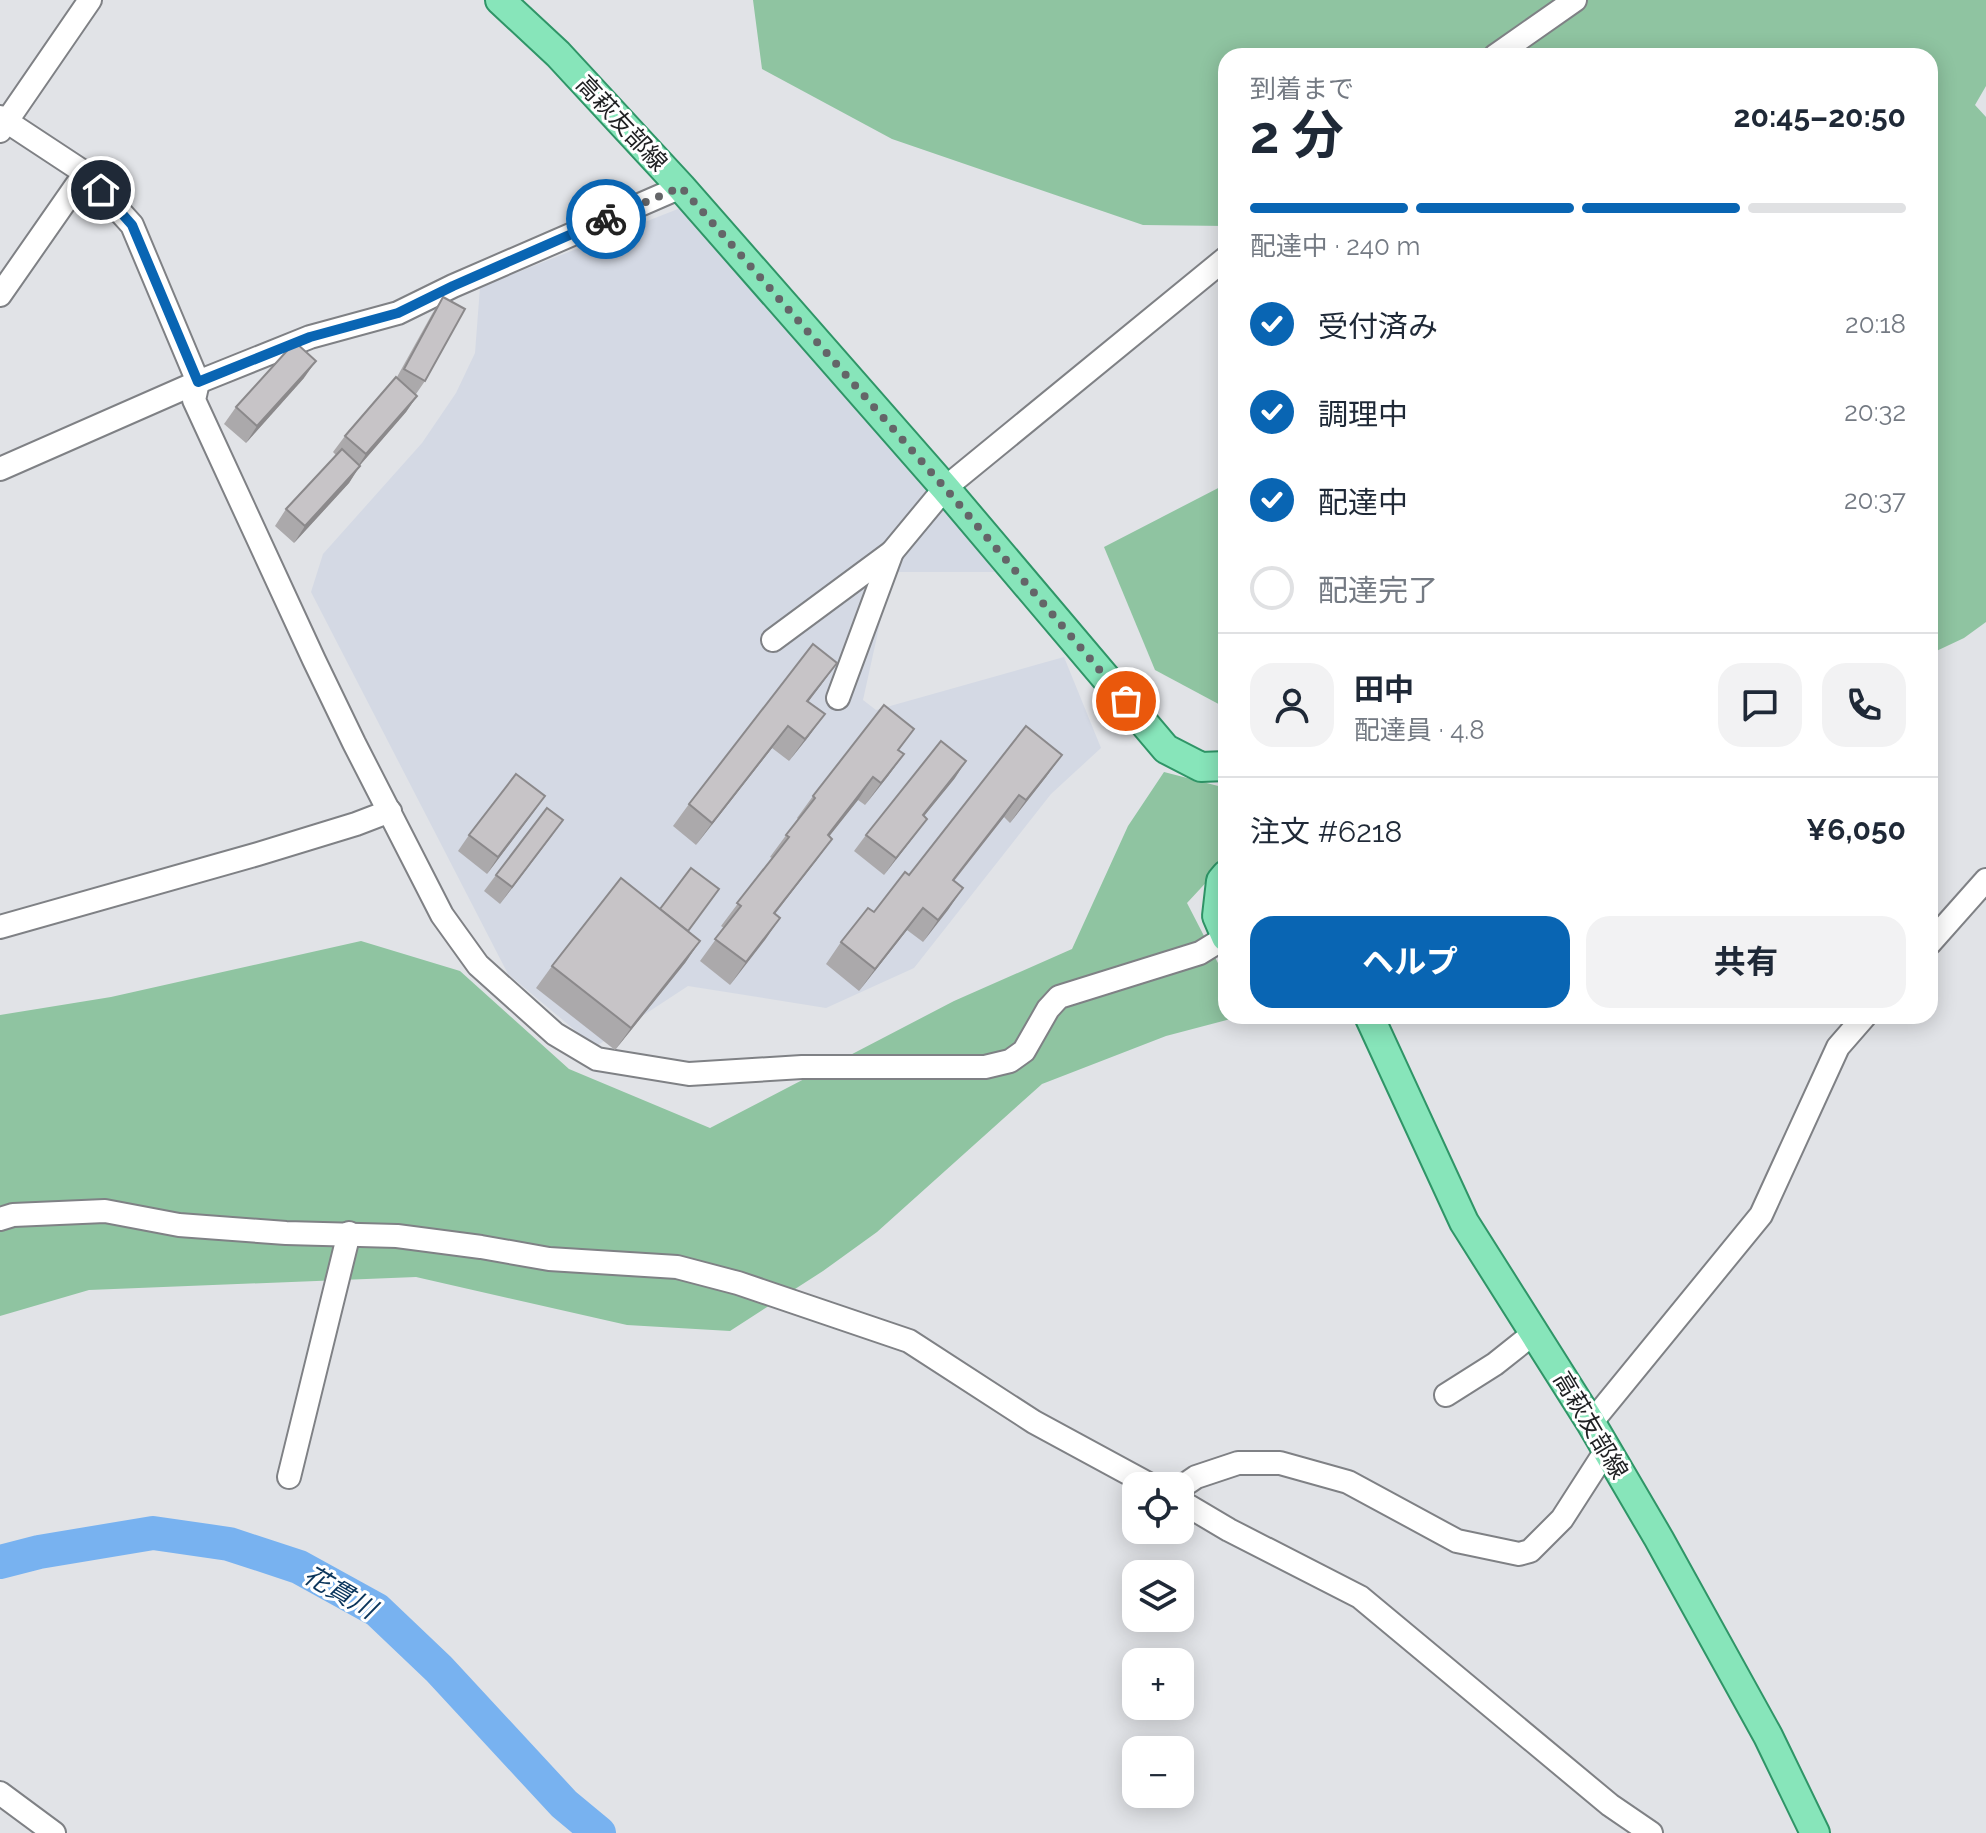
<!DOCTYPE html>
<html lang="ja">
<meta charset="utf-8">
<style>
body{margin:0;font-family:Raleway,"Noto Sans JP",sans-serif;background:#f2f2f3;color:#1f2937;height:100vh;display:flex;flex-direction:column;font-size:30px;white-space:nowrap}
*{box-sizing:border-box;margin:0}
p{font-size:26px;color:#747a83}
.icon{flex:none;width:44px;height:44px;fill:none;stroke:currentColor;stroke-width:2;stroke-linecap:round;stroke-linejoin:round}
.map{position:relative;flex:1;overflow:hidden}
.drawer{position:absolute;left:1218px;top:48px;width:720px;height:976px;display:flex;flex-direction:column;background:#fff;border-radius:24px;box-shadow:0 4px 20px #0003}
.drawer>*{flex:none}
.buttons{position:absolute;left:1122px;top:1472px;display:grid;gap:16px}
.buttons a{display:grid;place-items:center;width:72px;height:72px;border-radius:16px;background:#fff;box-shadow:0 4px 20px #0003;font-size:40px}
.pin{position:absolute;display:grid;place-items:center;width:68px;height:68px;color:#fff;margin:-34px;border:4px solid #fff;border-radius:50%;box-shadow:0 2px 8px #0007}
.courier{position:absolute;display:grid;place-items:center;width:80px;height:80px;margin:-40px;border:6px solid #0965b3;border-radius:50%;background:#fff;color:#222;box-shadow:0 2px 10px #0007}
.head em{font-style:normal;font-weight:700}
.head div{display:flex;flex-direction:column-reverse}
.head{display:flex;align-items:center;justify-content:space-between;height:136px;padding:0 32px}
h1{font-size:52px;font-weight:700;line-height:60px}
.bar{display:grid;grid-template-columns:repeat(4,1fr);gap:12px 8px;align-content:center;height:96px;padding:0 32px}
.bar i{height:10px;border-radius:6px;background:#e0e1e3}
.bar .selected{background:#0965b3}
.bar p{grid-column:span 4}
.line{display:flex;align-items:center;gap:20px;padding:0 32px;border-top:2px solid #e0e1e3}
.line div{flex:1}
.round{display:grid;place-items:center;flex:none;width:84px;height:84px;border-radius:24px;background:#f2f2f3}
ol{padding:0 32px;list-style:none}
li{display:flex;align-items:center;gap:24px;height:88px}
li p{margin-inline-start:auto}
li .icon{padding:8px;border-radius:50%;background:#0965b3;color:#fff;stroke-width:4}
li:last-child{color:#747a83}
li i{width:44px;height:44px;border:4px solid #e0e1e3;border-radius:50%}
.cta{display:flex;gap:16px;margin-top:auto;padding:16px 32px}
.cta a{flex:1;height:92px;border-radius:24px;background:#0965b3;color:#fff;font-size:32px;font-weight:700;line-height:92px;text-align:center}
.cta a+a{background:#f2f2f3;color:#1f2937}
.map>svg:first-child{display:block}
.built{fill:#d4d9e4}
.green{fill:#8fc4a1}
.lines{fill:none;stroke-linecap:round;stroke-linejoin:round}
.river{stroke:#78b2f0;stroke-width:34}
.minor-casing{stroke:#7f8185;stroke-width:26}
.major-casing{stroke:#2f9567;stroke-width:32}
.minor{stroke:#fff;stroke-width:22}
.major{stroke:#87e5ba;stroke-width:28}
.wall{fill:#aba9ab}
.shaded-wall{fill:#8b898b}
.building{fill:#c7c4c7;stroke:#8b898b;stroke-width:2}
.done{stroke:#646568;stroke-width:8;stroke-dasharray:0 14.4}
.route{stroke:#0965b3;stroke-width:10}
.labels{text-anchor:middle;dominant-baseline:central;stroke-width:6;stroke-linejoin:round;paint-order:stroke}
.street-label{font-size:24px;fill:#202123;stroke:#fff}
.water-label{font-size:26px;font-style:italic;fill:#0a355c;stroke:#fff}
</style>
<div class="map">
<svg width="1986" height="1833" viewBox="0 0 1986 1833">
<rect width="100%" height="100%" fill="#e1e3e7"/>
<path class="built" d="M688,205l333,367h-124l-8,10 -26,118 13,10 188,-53 37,91 -50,46 -137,174 -88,40 -138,-22 -93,61 -87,-73 -197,-382 12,-38 99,-111 34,-50 19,-40 5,-66z"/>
<g class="green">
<path d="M753,0h1233v86l-11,19 11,12v505l-22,16 -34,16v-598h-704v170l-83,-1 -251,-86 -130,-70z"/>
<path d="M1226,484v224l-71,-38 -51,-123z"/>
<path d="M1164,772l62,16v73l-39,42 32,62 7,10v41h16l-76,20 -124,48 -165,148 -54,39 -93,60 -103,-6 -211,-48 -327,13 -89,26v-301l111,-18 250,-56 99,30 109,98 141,59 244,-127 118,-52 56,-123z"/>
</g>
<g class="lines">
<path class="river" d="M0,1562l39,-10 114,-19 76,11 70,23 78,43 62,59 125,135 35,29"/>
<defs>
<g id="minor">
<path d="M1495,56l80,-56"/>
<path d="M0,117l85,56 47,52 66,157 -4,18 120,260 40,83 88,172 36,50 77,69 42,25 92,15 113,-7h183l25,-6 14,-10 24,-42 11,-12 141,-44 26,-16"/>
<path d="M0,131l90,-131"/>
<path d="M0,295l85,-122"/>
<path d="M0,469l198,-87 112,-45 88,-24 55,-27 228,-99"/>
<path d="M773,640l119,-88"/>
<path d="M838,698l54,-146 53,-64 281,-230"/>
<path d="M0,927l258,-73 98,-30 34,-13"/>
<path d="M1930,943l56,-63"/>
<path d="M0,1219l13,-4 92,-4 74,14 107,8 111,3 84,11 68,12 128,8 61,16 171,58 125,81 118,64"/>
<path d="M1446,1395l49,-31 39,-31"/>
<path d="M1591,1423l170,-208 77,-168 27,-31"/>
<path d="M289,1477l60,-244"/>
<path d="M1180,1488l16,-11 42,-14h42l68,19 109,59 62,13 11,-3 32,-32 45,-70"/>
<path d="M1180,1501l49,29 131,67 250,208 41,28"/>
<path d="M0,1793l54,40"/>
</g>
<g id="major">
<path d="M500,0l58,54 123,133 264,301 221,261 35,18 25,-1"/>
<path d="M1226,875l-5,6 -4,35 9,21"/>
<path d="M1369,1016l95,206 127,201 68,116 109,197 47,97"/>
</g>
</defs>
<use href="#minor" class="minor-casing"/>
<use href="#major" class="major-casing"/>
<use href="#minor" class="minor"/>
<use href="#major" class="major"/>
</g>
<g class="wall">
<path d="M443,297l-18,84 -9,13 1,2 -11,16 -46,53 -11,18 -55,60 -19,-17 11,-17 50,-54 -3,-3 12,-16 52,-59 35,-63z"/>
<path d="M304,378l-58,65 -22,-19 12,-17z"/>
<path d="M837,663l-29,39 1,34 -20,25 -17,-13 -76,97 -23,-19 16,-22z"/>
<path d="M914,729l-15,21 5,4 -16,22 -23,29 -7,-5 -29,36 3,3 -57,75 5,4 -50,67 -30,-24 24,-33 -3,-2 51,-68 -2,-1 28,-38 -1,-1 16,-22z"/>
<path d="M1062,755l-16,22 -36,46 -6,-6 -50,64 9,7 -40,54 -16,-12 -48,61 -33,-27 15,-22 33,-30z"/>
<path d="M955,778l-31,38 -9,19 -31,40 -30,-24 12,-16z"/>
<path d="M545,796l-58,78 -29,-23 11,-16z"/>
<path d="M563,820l-63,84 -16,-13 12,-16z"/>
<path d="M688,931l12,10 -15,22 -70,87 -79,-62 16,-22z"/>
</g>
<g class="shaded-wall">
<path d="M316,361l-12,17 -58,65 11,-17z"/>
<path d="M417,396l-11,16 -51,59 11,-17z"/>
<path d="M360,466l-11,17 -55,60 11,-17z"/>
<path d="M837,663l-16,22 -29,38 15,-22z"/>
<path d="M825,714l-16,22 -20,25 16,-22z"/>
<path d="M788,726l-16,22 -76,97 16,-22z"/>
<path d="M904,754l-16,22 -23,29 16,-22z"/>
<path d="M1062,755l-16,22 -36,46 16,-23z"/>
<path d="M966,761l-11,17 -44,54 12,-17z"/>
<path d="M873,777l-15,23 -46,58 16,-23z"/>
<path d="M1019,795l-15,22 -67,85 16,-22z"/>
<path d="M545,796l-12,17 -46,61 11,-17z"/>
<path d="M927,819l-12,16 -31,40 12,-17z"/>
<path d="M563,820l-12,17 -51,67 12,-17z"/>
<path d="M832,839l-16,22 -58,74 16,-22z"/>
<path d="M963,888l-15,22 -25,32 15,-22z"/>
<path d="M923,908l-16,22 -48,61 16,-22z"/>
<path d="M780,918l-15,22 -35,45 16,-23z"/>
<path d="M700,941l-15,22 -70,87 16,-22z"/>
</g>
<g class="building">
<path d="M443,297l22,12 -40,72 -21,-12z"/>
<path d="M295,342l21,19 -59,65 -21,-19z"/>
<path d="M396,377l21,19 -51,58 -21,-18z"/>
<path d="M342,449l18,17 -55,60 -19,-17z"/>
<path d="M813,644l24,19 -30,38 18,13 -20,25 -17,-13 -76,97 -23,-19z"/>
<path d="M884,705l30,24 -16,21 6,4 -23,29 -8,-6 -45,58 4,4 -58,74 6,5 -34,44 -31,-23 26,-33 -4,-3 52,-66 -3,-2 29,-37 -2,-2z"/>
<path d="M1026,726l36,29 -36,45 -7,-5 -66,85 10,8 -25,32 -15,-12 -48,61 -34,-27 27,-34 6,4 31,-40 4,3z"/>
<path d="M941,741l25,20 -43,54 4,4 -31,39 -30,-23z"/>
<path d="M516,774l29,22 -47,61 -29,-22z"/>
<path d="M547,808l16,12 -51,67 -16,-12z"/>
<path d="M691,868l28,21 -31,42 -28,-22z"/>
<path d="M621,878l79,63 -69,87 -79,-62z"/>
</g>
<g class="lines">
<path class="done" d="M606,219l75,-32 264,301 181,213"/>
<path class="route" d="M101,190l31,35 66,157 112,-45 88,-24 55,-27 153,-67"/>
</g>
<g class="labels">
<g class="street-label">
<text transform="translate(622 123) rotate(47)">高萩友部線</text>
<text transform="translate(1591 1425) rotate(59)">高萩友部線</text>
</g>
<g class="water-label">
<text transform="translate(340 1592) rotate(30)">花貫川</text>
</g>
</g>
</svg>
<div class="buttons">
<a><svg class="icon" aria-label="locate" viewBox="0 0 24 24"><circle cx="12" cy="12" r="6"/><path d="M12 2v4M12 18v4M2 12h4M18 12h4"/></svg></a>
<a><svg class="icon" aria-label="layers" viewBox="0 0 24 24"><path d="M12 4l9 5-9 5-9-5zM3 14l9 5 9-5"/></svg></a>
<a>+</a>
<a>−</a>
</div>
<div class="pin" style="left:1126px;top:701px;background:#ea580c"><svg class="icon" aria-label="bag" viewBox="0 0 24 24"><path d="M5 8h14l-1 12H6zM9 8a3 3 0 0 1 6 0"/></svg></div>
<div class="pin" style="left:101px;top:190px;background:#1f2937"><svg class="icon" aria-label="home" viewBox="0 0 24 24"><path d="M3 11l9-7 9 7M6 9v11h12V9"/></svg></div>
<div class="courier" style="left:606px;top:219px"><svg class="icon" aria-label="bike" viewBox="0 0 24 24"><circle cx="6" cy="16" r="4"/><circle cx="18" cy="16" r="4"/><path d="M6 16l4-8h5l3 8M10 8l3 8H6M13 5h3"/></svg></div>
<section class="drawer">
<div class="head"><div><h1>2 分</h1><p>到着まで</p></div><em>20:45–20:50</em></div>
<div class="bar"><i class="selected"></i><i class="selected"></i><i class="selected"></i><i></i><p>配達中 · 240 m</p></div>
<ol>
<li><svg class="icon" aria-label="check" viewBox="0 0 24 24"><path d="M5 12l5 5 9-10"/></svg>受付済み<p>20:18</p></li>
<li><svg class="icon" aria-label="check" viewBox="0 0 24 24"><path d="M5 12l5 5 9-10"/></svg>調理中<p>20:32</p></li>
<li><svg class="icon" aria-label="check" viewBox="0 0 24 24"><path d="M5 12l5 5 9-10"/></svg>配達中<p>20:37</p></li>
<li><i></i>配達完了</li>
</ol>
<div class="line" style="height:144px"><a class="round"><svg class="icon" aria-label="person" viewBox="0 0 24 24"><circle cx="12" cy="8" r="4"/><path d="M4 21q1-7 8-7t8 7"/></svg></a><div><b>田中</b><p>配達員 · 4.8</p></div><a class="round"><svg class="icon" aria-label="chat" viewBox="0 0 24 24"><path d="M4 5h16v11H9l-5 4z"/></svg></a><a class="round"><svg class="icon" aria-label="phone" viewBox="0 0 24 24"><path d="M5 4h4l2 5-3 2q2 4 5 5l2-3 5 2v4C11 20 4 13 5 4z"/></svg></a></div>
<div class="line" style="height:104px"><div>注文 #6218</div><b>¥6,050</b></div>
<div class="cta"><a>ヘルプ</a><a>共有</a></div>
</section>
</div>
